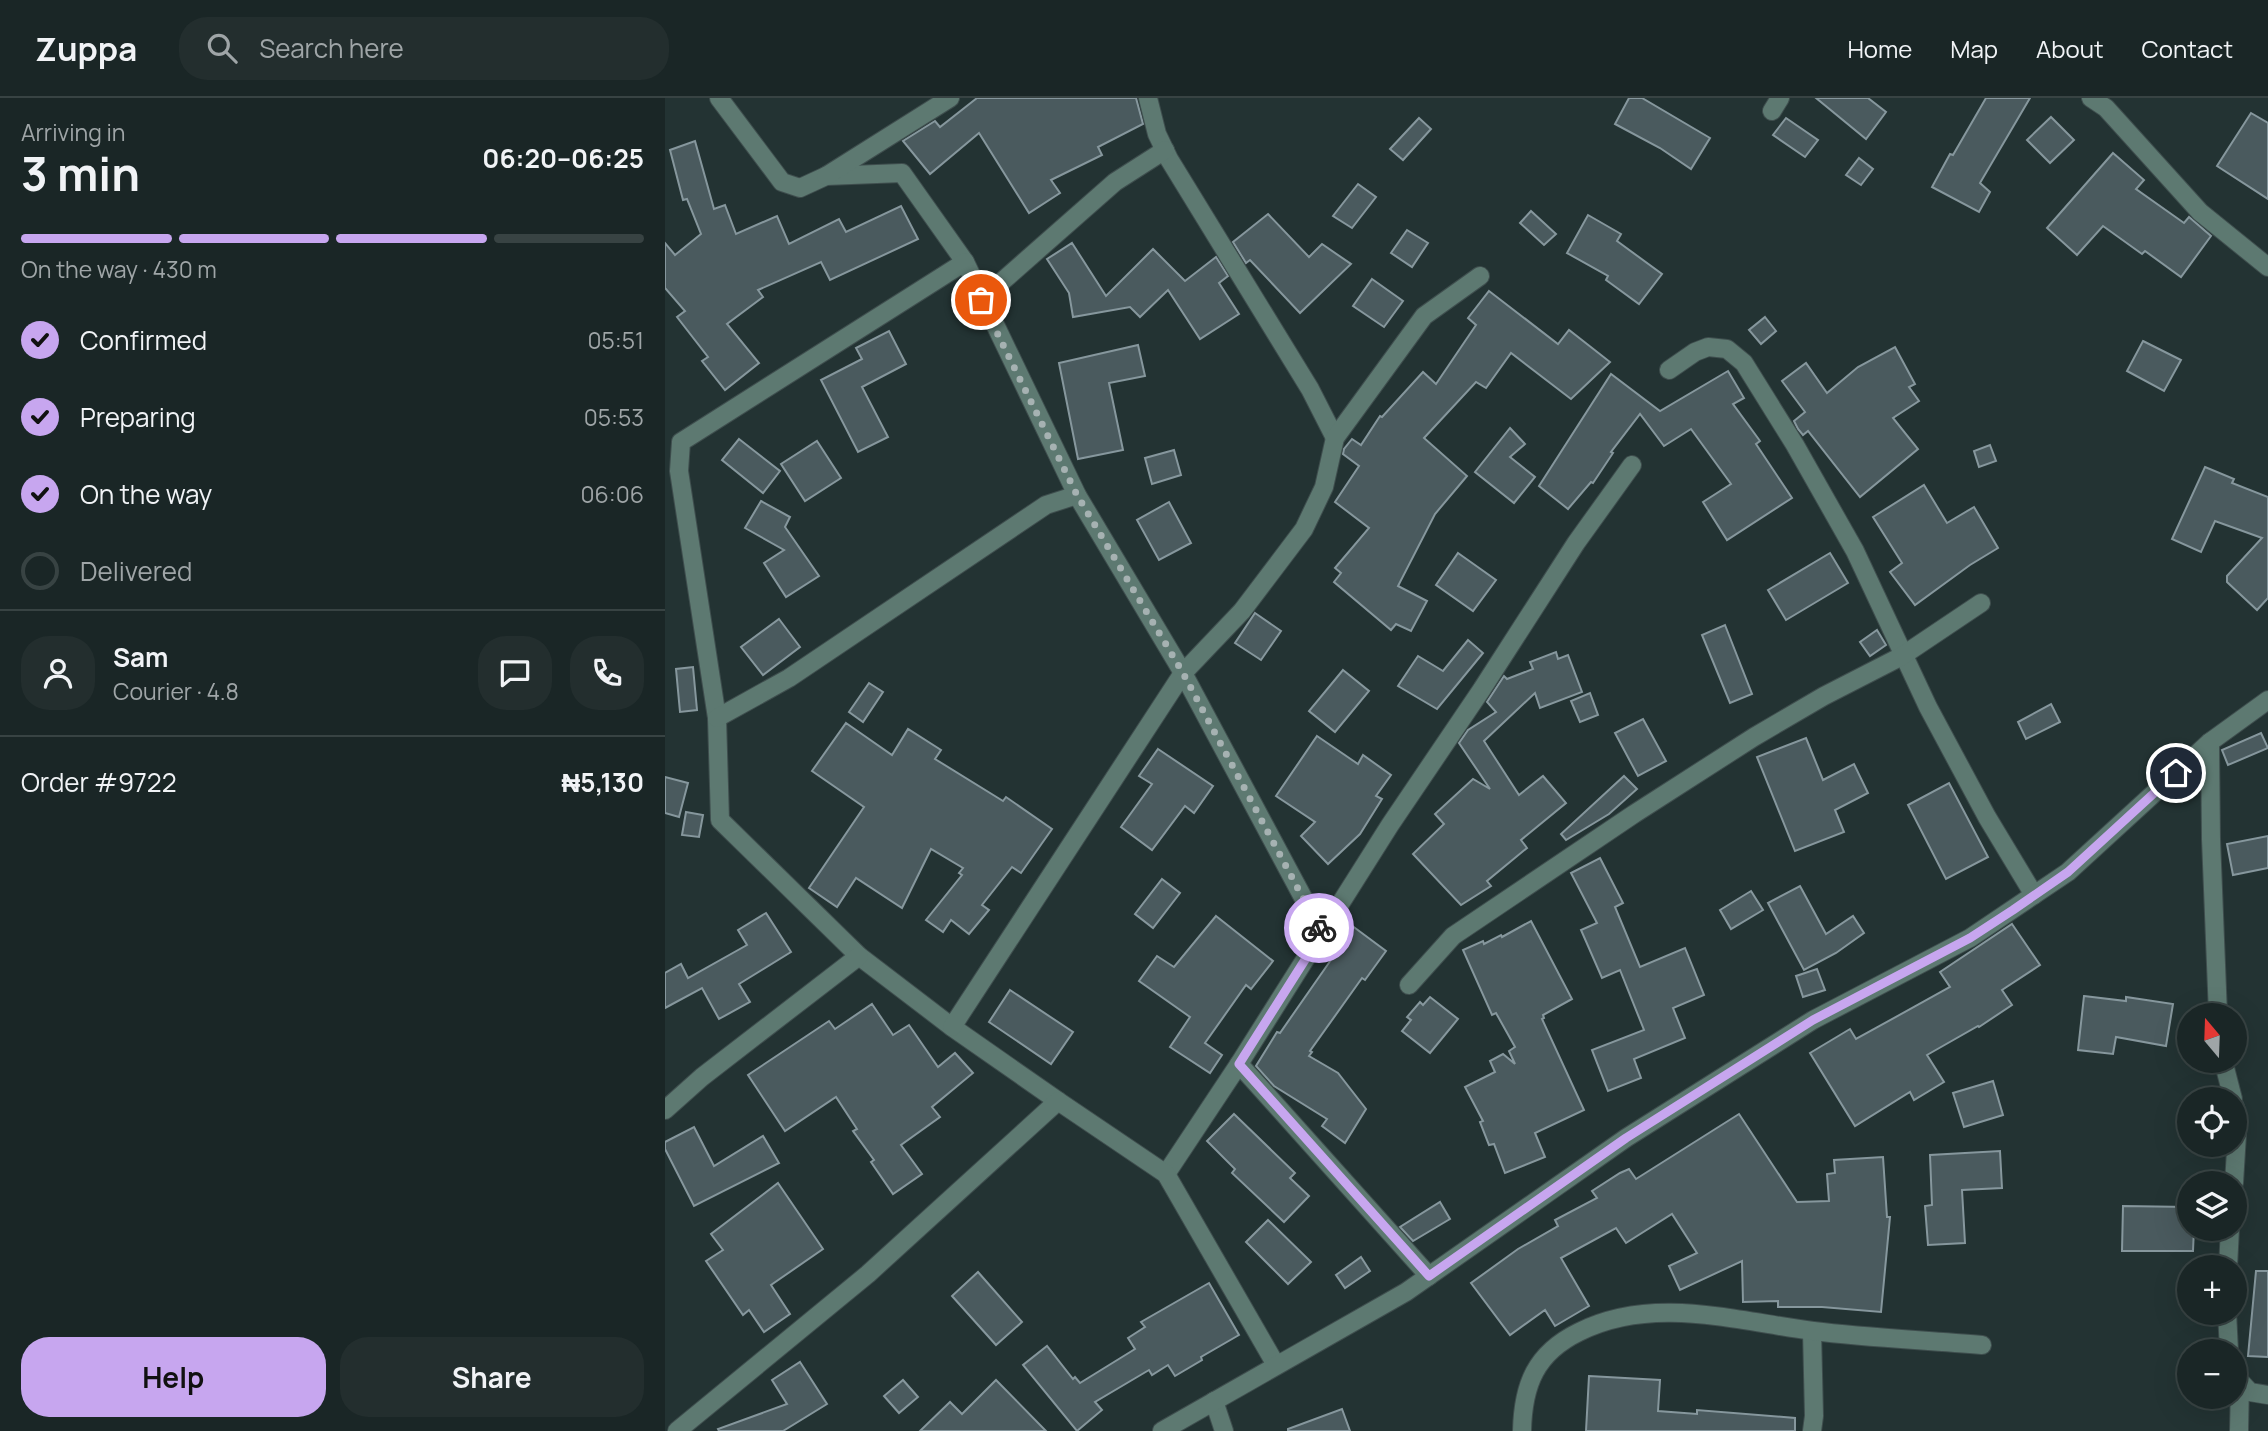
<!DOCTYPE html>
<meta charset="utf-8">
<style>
body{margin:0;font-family:Manrope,sans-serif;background:#232e2e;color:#f1f3f6;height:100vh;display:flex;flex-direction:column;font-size:26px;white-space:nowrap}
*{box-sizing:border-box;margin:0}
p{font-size:23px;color:#9fa5a7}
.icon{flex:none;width:38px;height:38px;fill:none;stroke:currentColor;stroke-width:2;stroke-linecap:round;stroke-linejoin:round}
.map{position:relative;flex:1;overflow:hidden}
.details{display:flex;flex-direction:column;background:#1a2626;width:665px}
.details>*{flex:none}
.needle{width:46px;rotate:341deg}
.fabs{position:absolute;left:1512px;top:905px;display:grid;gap:14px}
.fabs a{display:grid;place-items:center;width:70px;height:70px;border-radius:50%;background:#1a2626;box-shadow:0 7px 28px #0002,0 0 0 2px #384343;font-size:35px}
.pin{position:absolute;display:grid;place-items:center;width:60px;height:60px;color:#fff;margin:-30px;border:4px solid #fff;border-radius:50%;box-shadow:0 2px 7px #0007}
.courier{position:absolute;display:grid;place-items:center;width:70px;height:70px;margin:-35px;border:5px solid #c7a6ef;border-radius:50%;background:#fff;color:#222;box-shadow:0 2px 9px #0007}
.head em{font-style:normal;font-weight:700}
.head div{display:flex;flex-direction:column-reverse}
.head{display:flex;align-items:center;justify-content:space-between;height:119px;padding:0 21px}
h1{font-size:46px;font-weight:700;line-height:52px}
.bar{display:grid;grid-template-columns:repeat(4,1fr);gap:10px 7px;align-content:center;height:84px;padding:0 21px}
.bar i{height:9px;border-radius:5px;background:#384343}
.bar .selected{background:#c7a6ef}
.bar p{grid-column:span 4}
.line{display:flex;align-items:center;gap:18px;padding:0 21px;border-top:2px solid #384343}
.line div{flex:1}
.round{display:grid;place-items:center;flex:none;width:74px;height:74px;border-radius:28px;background:#232e2e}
ol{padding:0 21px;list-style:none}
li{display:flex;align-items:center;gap:21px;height:77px}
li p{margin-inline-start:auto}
li .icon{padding:7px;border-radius:50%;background:#c7a6ef;color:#111;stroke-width:4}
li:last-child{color:#9fa5a7}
li i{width:38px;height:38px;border:4px solid #384343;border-radius:50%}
.action{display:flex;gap:14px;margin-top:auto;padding:14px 21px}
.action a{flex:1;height:80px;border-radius:28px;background:#c7a6ef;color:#111;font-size:28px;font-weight:700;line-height:80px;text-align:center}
.action a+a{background:#232e2e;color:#f1f3f6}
header{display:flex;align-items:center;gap:42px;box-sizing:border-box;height:98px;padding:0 35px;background:#1a2626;border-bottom:2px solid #384343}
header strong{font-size:33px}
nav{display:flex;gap:38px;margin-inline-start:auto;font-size:24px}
.search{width:490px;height:63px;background:#232e2e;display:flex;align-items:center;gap:18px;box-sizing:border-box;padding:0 24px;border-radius:28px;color:#9fa5a7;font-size:26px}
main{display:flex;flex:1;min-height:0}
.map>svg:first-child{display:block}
.building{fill:#4a5a5e;stroke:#86979d;stroke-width:2}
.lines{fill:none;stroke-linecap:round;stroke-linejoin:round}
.minor-casing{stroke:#3f4e4e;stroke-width:20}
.tertiary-casing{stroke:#3f4e4e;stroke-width:20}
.minor{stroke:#5d7971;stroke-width:18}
.tertiary{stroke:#5d7971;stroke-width:18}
.done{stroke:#a6b2b2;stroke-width:7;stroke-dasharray:0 12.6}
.route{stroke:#c7a6ef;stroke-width:9}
</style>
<header>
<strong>Zuppa</strong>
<div class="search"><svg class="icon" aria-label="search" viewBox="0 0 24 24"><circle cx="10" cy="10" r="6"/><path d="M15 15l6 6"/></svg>Search here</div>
<nav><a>Home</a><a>Map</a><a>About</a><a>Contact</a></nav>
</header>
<main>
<section class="details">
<div class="head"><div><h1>3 min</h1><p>Arriving in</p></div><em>06:20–06:25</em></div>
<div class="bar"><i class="selected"></i><i class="selected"></i><i class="selected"></i><i></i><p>On the way · 430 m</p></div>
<ol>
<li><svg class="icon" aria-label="check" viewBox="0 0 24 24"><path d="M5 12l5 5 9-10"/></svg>Confirmed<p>05:51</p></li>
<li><svg class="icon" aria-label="check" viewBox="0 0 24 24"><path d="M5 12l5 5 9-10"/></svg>Preparing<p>05:53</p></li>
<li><svg class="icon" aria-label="check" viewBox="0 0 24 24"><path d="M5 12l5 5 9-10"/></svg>On the way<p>06:06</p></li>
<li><i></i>Delivered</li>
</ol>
<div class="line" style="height:126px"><a class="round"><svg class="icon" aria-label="person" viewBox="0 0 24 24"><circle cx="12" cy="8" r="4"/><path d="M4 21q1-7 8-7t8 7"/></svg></a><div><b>Sam</b><p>Courier · 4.8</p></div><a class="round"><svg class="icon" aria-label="chat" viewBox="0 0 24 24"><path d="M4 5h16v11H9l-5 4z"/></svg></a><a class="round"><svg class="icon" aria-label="phone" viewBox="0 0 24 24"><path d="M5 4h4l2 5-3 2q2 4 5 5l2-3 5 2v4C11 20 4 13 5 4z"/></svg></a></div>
<div class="line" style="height:91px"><div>Order #9722</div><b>₦5,130</b></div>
<div class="action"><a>Help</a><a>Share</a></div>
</section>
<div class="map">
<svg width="1603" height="1333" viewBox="0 0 1603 1333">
<rect width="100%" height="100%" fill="#233333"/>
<g class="building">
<path d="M312,0h159l7,26 -45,23 4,8 -51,25 9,13 -31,20 -50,-80 -49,41 -27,-33 32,-20 5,6z"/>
<path d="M964,0h13l68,40 -19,31 -31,-21 -45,-24z"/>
<path d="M1151,0h52l18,14 -20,27z"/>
<path d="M1321,0h44l-50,85 10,9 -11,20 -47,-25 18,-33 3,1z"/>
<path d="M1586,15l17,10v76l-51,-33z"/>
<path d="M1386,19l23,23 -24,23 -23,-23z"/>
<path d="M754,20l12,11 -28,31 -13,-11z"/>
<path d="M1121,20l32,22 -13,17 -32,-22z"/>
<path d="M30,43l19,68 11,-4 11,29 41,-18 12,28 50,-25 7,13 55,-26 17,33 -88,41 -9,-18 -63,28 5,7 -36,27 32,39 -34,27 -23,-29 6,-4 -31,-40 8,-6 -20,-23v-45l10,12 26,-21 -14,-35 -4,1 -13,-50z"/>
<path d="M1448,55l31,27 -8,9 48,34 5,-6 22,19 -30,41 -36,-26 -3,3 -39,-28 -26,29 -30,-27z"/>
<path d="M1194,60l14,11 -12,16 -15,-10z"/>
<path d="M693,86l18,13 -24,31 -19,-12z"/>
<path d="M866,113l25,23 -12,11 -24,-22z"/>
<path d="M603,116l41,43 13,-13 29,20 -51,49 -50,-53 -4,3 -13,-21z"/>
<path d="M923,117l33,19 -4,7 45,33 -23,30 -33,-24 2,-4 -41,-23z"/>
<path d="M742,132l21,13 -16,24 -21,-14z"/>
<path d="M407,145l34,53 47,-47 32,32 31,-24 12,19 -9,7 20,31 -39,25 -32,-49 -28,27 -10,-10 -57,10 -4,-24 -22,-34z"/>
<path d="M707,181l31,22 -19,26 -31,-21z"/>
<path d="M824,193l69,53 11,-14 41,32 -39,37 -60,-46 -25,35 -10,-6 -52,56 43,38 -32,38 -37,72 29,15 -16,30 -15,-7 -5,6 -57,-48 7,-9 -6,-5 34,-40 -34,-26 24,-36 -16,-12 1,-5 8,-10 9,6 19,-29 2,1 41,-45 13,12 40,-59 -8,-7z"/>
<path d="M1100,219l11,14 -15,13 -12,-14z"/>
<path d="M224,233l17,33 -44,23 26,50 -30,15 -37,-72 41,-21 -6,-11z"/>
<path d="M1478,243l38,19 -17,31 -37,-20z"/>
<path d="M473,247l7,31 -36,7 14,67 -45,9 -19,-96z"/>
<path d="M1230,249l20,37 -6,3 10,14 -26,17 25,31 -58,48 -52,-66 -5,4 -5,-6 -4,-8 11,-9 -23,-31 24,-18 21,30 31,-26z"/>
<path d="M1063,273l16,27 -11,6 27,37 -4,3 36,54 -65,42 -24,-38 28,-18 -40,-55 -27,17 -24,-32 -29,38 2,1 -20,30 -2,-1 -23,27 -29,-23 72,-112 49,37z"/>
<path d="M845,330l15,16 -15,13 25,20 -21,26 -39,-31z"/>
<path d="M74,341l41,32 -17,22 -41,-33z"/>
<path d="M152,343l24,37 -36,23 -24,-37z"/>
<path d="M1325,347l6,16 -17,6 -5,-16z"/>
<path d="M509,352l7,25 -29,9 -7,-26z"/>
<path d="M1540,369l29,12 -2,4 36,14v101l-11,12 -30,-28v-6l35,-38 -47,-17 -14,31 -29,-13z"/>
<path d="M1259,387l23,38 27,-16 24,41 -28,17 -55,40 -25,-33 12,-9 -29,-46z"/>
<path d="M96,403l29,16 -5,10 34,49 -33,21 -22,-34 20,-13 -39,-22z"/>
<path d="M504,404l22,41 -32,17 -22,-40z"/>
<path d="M793,455l38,27 -23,31 -37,-26z"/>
<path d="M1165,455l18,30 -62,37 -18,-30z"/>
<path d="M590,515l26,18 -20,29 -26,-17z"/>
<path d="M114,521l21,28 -37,28 -22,-28z"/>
<path d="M1060,527l27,69 -22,9 -28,-68z"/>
<path d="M1212,532l9,15 -16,11 -10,-14z"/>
<path d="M803,542l15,13 -46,56 -39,-23 20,-30 25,15z"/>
<path d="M891,554l2,7 10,-4 14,37 -42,16 -5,-15 -51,48 35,54 24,-19 23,27 -45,37 6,8 -40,33 4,5 -30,19 -48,-51 31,-30 -9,-10 38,-35 17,10 -31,-46 9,-13 28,-18 -9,-10 17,-26 3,3 26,-10 -3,-7z"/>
<path d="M28,569l4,43 -17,2 -4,-43z"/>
<path d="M678,572l26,21 -34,41 -26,-21z"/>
<path d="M204,585l14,9 -20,30 -14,-10z"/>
<path d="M925,595l8,22 -18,7 -9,-21z"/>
<path d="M1386,606l9,18 -34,17 -8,-17z"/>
<path d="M978,621l23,42 -28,15 -23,-43z"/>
<path d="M181,625l46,32 16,-26 33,21 -6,9 68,42 3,-4 46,32 -31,44 -9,-6 -30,38 7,5 -20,24 -18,-14 -8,12 -17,-12 36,-45 -3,-2 4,-5 -32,-19 -29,59 -46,-30 -19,29 -28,-19 55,-81 -52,-36z"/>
<path d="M1596,635l7,15 -40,17 -6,-15z"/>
<path d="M652,638l41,28 5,-9 28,20 -15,21 6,3 -22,35 -32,30 -27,-28 14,-14 -39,-26z"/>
<path d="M1141,640l17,42 31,-16 14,29 -33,17 9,22 -49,19 -38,-94z"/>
<path d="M493,651l55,37 -19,27 -9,-7 -33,44 -31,-23 31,-43 -13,-8z"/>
<path d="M959,678l13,13 -28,25 -43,26 -5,-6z"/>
<path d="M0,679l23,6 -9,34 -14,-4z"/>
<path d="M1284,685l39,74 -42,22 -38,-74z"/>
<path d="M21,714l17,3 -4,22 -17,-2z"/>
<path d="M1603,738v32l-35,7 -6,-31z"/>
<path d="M935,760l23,45 -8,4 25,60 45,-19 19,47 -31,13 12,30 -51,21 7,19 -33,13 -16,-41 52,-20 -24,-60 -18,8 -21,-48 16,-7 -26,-50z"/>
<path d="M497,781l18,14 -27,35 -18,-14z"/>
<path d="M1135,788l26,48 27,-18 11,17 -28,20 -32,17 -36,-67z"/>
<path d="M1086,793l12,19 -32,19 -11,-19z"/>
<path d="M101,815l25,39 -52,32 11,18 -31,17 -17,-31 -37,20v-35l16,-9 7,14 59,-33 -9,-15z"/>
<path d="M551,818l57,45 -22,28 -5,-4 -41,58 17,12 -12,18 -40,-26 20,-30 -51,-36 18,-25 17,11z"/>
<path d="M866,823l41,78 -29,16 1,3 -2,1 42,91 -49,23 10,24 -40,16 -11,-29 -5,1 -9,-23 3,-1 -18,-34 30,-15 -5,-11 13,-7 12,10 -6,-13 6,-4 -19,-34 -4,2 -29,-65 20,-9 1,3 17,-9 1,2z"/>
<path d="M682,824l39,29 -21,29 -3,-2 -52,73 2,1 -3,4 29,17 28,36 -21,34 -23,-17 5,-7 -53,-33 -18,-20 21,-34 3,1 53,-76 -7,-6z"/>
<path d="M1347,826l28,41 -38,25 10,15 -33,22 -1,-1 -51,29 17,27 -30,18 -4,-8 -55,34 -45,-73 40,-24 6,10 94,-52 -10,-15z"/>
<path d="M1152,871l8,21 -22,7 -7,-21z"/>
<path d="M345,892l63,42 -22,32 -62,-42z"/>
<path d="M1419,898l42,5v-4l47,7 -7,42 -50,-9 -3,17 -35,-4z"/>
<path d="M765,899l28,22 -28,34 -28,-22 9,-11 -4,-3 13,-15 3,3z"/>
<path d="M207,906l21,31 16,-10 29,42 17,-14 18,20 -41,34 8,10 -39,28 21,29 -29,20 -22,-32 3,-2 -21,-29 4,-2 -21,-32 -51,34 -37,-56 81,-54 6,8z"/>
<path d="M1328,983l10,34 -39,12 -11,-34z"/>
<path d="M569,1016l61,59 -5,5 19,18 -25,26 -52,-49 3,-4 -28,-28z"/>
<path d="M1074,1016l58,88 32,-1 -2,-27 8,-1 -1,-13 49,-3 4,60h3l-9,95 -59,-5h-44v-6l-35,1 -1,-41 -62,29 -11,-24 28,-13 -25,-39 -46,29 -10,-15 -55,30 28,48 -34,20 -10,-16 -35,25 -39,-52 47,-34 40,-23 -3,-6 42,-22 -5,-7 28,-18 9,-4 7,10z"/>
<path d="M29,1029l20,39 49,-30 16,27 -85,43 -29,-57v-7z"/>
<path d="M1335,1053l2,37 -40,2 3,53 -37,2 -3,-39 7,-1 -2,-50z"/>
<path d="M113,1085l45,66 -52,36 19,29 -26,18 -15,-22 -6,5 -37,-54 17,-11 -12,-16z"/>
<path d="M775,1104l10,17 -37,22 -13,-14z"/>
<path d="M1458,1108l66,1v21h5l-1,23h-71z"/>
<path d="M603,1122l43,42 -23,22 -42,-42z"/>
<path d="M696,1159l9,14 -25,17 -9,-13z"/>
<path d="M1591,1173h12v86l-20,-1z"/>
<path d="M313,1174l44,50 -26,23 -44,-49z"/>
<path d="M544,1185l30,52 -38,22 1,3 -27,16 -7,-11 -16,10 -3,-5 -54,32 7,8 -25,21 -54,-66 24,-19 26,33 2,-2 5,6 55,-34 -7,-11 17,-11 -4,-5z"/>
<path d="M135,1264l27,42 -44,27h-64l-1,-2 69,-25 -15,-24z"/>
<path d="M924,1278l71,4 -2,31 39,3v-4l98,8v13h-209z"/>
<path d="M238,1282l15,17 -19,16 -15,-17z"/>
<path d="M331,1282l50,51h-126l30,-29 12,12z"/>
<path d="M677,1311l8,22h-62v-2z"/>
</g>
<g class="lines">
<defs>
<g id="minor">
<path d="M54,0l63,84 18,6 26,-12 76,-3 63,89 112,233 106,178 139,260"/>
<path d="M483,0l9,36 12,25 141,230 25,49"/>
<path d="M1426,0l15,10 94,104 68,55"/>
<path d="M1107,13l8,-13"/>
<path d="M161,78l124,-78"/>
<path d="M300,164l-284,180 -2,29 38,247 3,102 139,136 93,71 106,74"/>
<path d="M316,202l134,-118 50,-32"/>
<path d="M1004,272l26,-18 13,-5 19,2 17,14 51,82 60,106 73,156 59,110 47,78"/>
<path d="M52,620l72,-40 257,-173 31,-10"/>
<path d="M1545,644l1,97 7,176"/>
<path d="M744,887l44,-49 181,-122 120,-77 70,-41 78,-40 79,-53"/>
<path d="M287,929l231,-354 59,-62 62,-82 20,-42 11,-49 89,-122 56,-40"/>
<path d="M1558,962l10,39"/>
<path d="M574,966l190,212"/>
<path d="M0,1012l37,-33 157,-121"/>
<path d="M501,1076l73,-110 151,-239 92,-136 94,-146 56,-78"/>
<path d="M1569,1085l4,-65 -3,-11"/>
<path d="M1563,1169l2,-39"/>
<path d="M1562,1214l2,39"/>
<path d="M1147,1233l2,85 -2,15"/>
<path d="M1570,1278l15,16 18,3"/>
<path d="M549,1303l10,30"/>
<path d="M12,1333l191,-157 190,-173 108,73 110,191"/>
<path d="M857,1333c1,-47 14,-78 57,-99 74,-37 156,-11 234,-1 56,7 113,9 169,14"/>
<path d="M1574,1333l1,-48"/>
</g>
<path id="tertiary" d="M497,1333l244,-139 220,-154 187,-118 157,-82 98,-66 142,-130 58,-42"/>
</defs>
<use href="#minor" class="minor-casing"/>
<use href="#tertiary" class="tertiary-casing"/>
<use href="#minor" class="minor"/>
<use href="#tertiary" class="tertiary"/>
</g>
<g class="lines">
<path class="done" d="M316,202l96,195 106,178 136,255"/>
<path class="route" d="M654,830l3,5 -83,131 190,212 197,-138 187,-118 157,-82 43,-28 55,-38 108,-99"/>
</g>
</svg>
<div class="fabs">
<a><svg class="needle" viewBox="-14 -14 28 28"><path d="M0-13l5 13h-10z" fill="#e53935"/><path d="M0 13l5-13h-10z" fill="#9fa5a7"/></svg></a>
<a><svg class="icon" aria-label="locate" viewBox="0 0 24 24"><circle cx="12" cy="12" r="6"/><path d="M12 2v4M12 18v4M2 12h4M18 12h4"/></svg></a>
<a><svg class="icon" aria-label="layers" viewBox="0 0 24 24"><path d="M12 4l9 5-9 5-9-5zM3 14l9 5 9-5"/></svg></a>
<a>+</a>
<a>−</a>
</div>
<div class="pin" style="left:316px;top:202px;background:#ea580c"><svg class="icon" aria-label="bag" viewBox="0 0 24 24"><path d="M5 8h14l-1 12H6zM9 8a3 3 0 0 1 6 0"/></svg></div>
<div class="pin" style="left:1511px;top:675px;background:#1f2937"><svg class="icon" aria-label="home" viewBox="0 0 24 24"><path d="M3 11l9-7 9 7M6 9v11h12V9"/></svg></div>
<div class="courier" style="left:654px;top:830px"><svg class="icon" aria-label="bike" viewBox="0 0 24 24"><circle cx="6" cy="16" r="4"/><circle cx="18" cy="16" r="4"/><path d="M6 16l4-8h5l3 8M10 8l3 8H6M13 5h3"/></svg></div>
</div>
</main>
